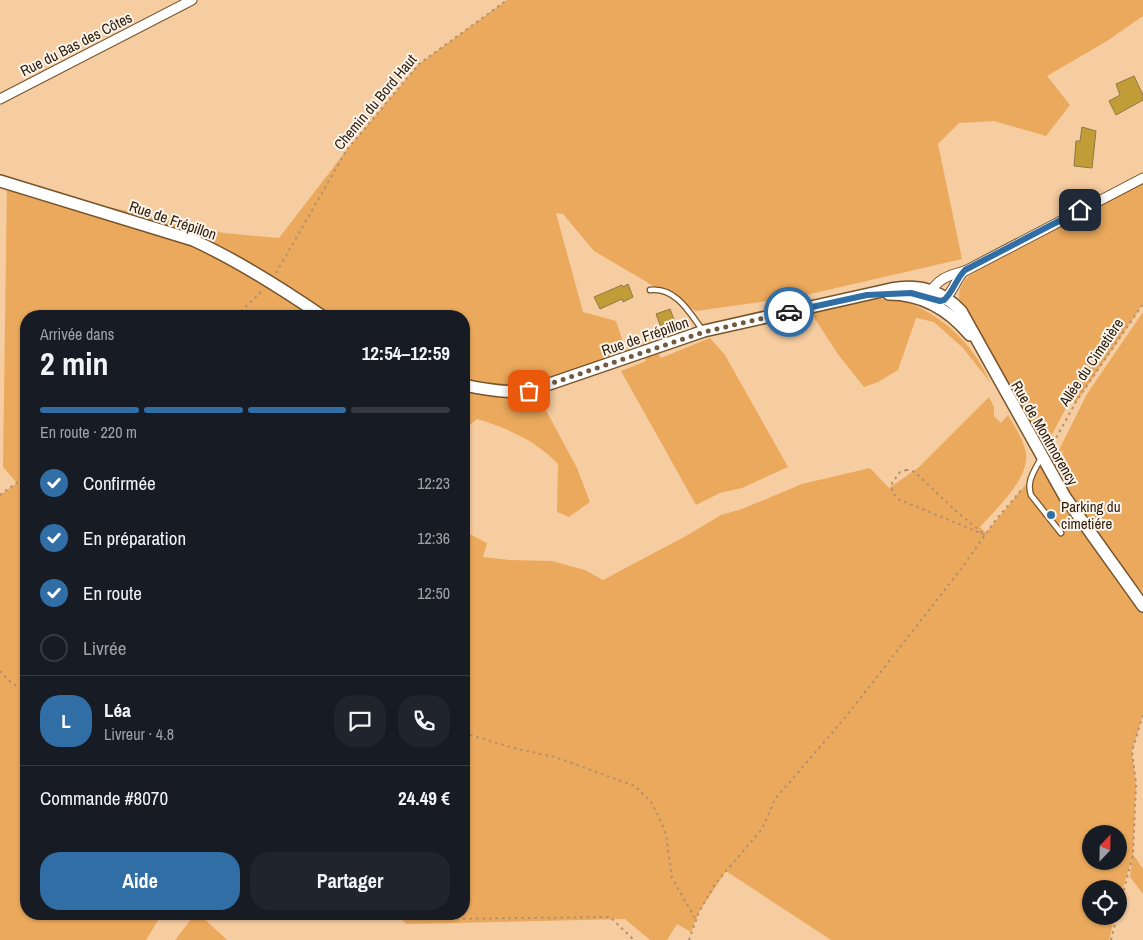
<!DOCTYPE html>
<html lang="fr">
<meta charset="utf-8">
<style>
body{margin:0;font-family:"Archivo Narrow",sans-serif;background:#20242c;color:#f1f3f6;height:100vh;display:flex;flex-direction:column;font-size:19px;white-space:nowrap}
*{box-sizing:border-box;margin:0}
p{font-size:16px;color:#9ea1a6}
.icon{flex:none;width:28px;height:28px;fill:none;stroke:currentColor;stroke-width:2;stroke-linecap:round;stroke-linejoin:round}
.map{position:relative;flex:1;overflow:hidden}
.details{position:absolute;left:20px;top:310px;width:450px;height:610px;display:flex;flex-direction:column;background:#171b24;border-radius:20px;box-shadow:0 1px 4px #0004}
.details>*{flex:none}
.needle{width:32px;rotate:22deg}
.tools{position:absolute;left:1082px;top:825px;display:grid;gap:10px}
.tools a{display:grid;place-items:center;width:45px;height:45px;border-radius:50%;background:#171b24;box-shadow:0 1px 4px #0004;font-size:25px}
.pin{position:absolute;display:grid;place-items:center;width:42px;height:42px;color:#fff;margin:-21px;border-radius:10px;box-shadow:0 2px 8px #0006}
.courier{position:absolute;display:grid;place-items:center;width:50px;height:50px;margin:-25px;border:4px solid #306ea5;border-radius:50%;background:#fff;color:#222;box-shadow:0 1px 6px #0007}
.headline em{font-style:normal;font-weight:700}
.headline div{display:flex;flex-direction:column-reverse}
.headline{display:flex;align-items:center;justify-content:space-between;height:85px;padding:0 20px}
h1{font-size:32px;font-weight:700;line-height:38px}
.bar{display:grid;grid-template-columns:repeat(4,1fr);gap:8px 5px;align-content:center;height:60px;padding:0 20px}
.bar i{height:6px;border-radius:4px;background:#363941}
.bar .selected{background:#306ea5}
.bar p{grid-column:span 4}
.line{display:flex;align-items:center;gap:12px;padding:0 20px;border-top:1px solid #363941}
.line div{flex:1}
.round{display:grid;place-items:center;flex:none;width:52px;height:52px;border-radius:20px;background:#20242c}
ol{padding:0 20px;list-style:none}
li{display:flex;align-items:center;gap:15px;height:55px}
li p{margin-inline-start:auto}
li .icon{padding:5px;border-radius:50%;background:#306ea5;color:#fff;stroke-width:4}
li:last-child{color:#9ea1a6}
li i{width:28px;height:28px;border:2px solid #363941;border-radius:50%}
.action{display:flex;gap:10px;margin-top:auto;padding:10px 20px}
.action a{flex:1;height:58px;border-radius:20px;background:#306ea5;color:#fff;font-size:20px;font-weight:700;line-height:58px;text-align:center}
.action a+a{background:#20242c;color:#f1f3f6}
.map>svg:first-child{display:block}
.green{fill:#eba95d;fill-rule:evenodd}
.building{fill:#c29c36;stroke:#8e7946}
.lines{fill:none;stroke-linecap:round;stroke-linejoin:round}
.service-casing{stroke:#77532a;stroke-width:7}
.minor-casing{stroke:#77532a;stroke-width:11}
.tertiary-casing{stroke:#77532a;stroke-width:14}
.path{stroke:#b1906e;stroke-width:2;stroke-dasharray:2.5 4;stroke-linecap:butt}
.service{stroke:#fff;stroke-width:4.5}
.minor{stroke:#fff;stroke-width:9}
.tertiary{stroke:#fff;stroke-width:11}
.done{stroke:#725a40;stroke-width:5;stroke-dasharray:0 9}
.route{stroke:#306ea5;stroke-width:6}
.poi-dot{fill:#306ea5;stroke:#fdf4eb;stroke-width:2}
.labels{text-anchor:middle;dominant-baseline:central;stroke-width:4;stroke-linejoin:round;paint-order:stroke}
.street-label{font-size:15px;fill:#2b1c0b;stroke:#fdf4eb}
.poi-label{font-size:15px;fill:#2b1c0b;stroke:#fdf4eb;text-anchor:start}
</style>
<div class="map">
<svg width="1143" height="940" viewBox="0 0 1143 940">
<rect width="100%" height="100%" fill="#f6cca1"/>
<g class="green">
<path d="M507,0h636v16l-36,25 -60,35 23,29 -24,31 -52,-15 -35,2 -21,21 24,115 -165,38 -101,14 -102,-60 -31,-37 -7,-1 27,99 33,9 10,30 -13,12 -78,27 42,78 13,34 -21,15 -12,-5 1,-48c-21,-23 -51,-36 -81,-45l-13,11v-114h-438v598h37v6l5,-6h94l-16,26h-146v-445l17,-12 -14,-16 4,-283 217,49 55,5 67,-87 73,-87z"/>
<path d="M1143,178v126l-68,100 -3,-7 -28,52c-16,-30 -31,-59 -48,-87 -11,-19 -29,-38 -36,-59 -4,-12 3,-22 12,-30l4,1 -8,-5z"/>
<path d="M871,299c9,0 18,-1 27,0 6,1 12,5 18,7 34,16 58,41 74,76l-27,-34 -29,-26 -18,-4 -18,52 -20,12 -14,5 -27,-34 -25,-39z"/>
<path d="M1143,312v280l-19,-20 19,35v108l-11,36 4,33 -3,70 10,15v25l-13,-17 2,-19 -13,43v-12h-28v27h24l-6,24h-278l-105,-69 -27,41 -8,20 -14,-8 -10,16h-17l-25,-21 -219,5 -9,-10h67v-383l23,12 -4,14 27,3 42,1 33,9 18,10 83,-44 35,-21 21,-6 60,-25 68,-16 19,20 29,-20 71,-71 5,10v9l7,7 7,-8c7,12 16,25 18,39 3,25 -30,55 -46,73l6,6 45,-55 12,-19 5,9 18,-19 -11,9 32,-64zM1091,834h28v27h-28z"/>
<path d="M710,338l15,17 63,112 -46,21 -22,5 -24,12 -75,-134 25,-10 -2,-9 11,-4 6,10z"/>
<path d="M195,914h4l28,26h-52z"/>
</g>
<g class="building">
<path d="M1134,76l9,19v5l-27,15 -7,-14 11,-6 -4,-11z"/>
<path d="M1082,127l14,4 -4,37 -18,-2 2,-25h4z"/>
<path d="M628,284l5,13 -10,5 -1,-3 -22,10 -6,-12 28,-12 1,2z"/>
<path d="M670,309l6,16 -14,5 -6,-16z"/>
</g>
<g class="lines">
<defs>
<g id="service">
<path d="M650,290c26,-3 40,23 53,41"/>
<path d="M1041,458c-6,12 -15,23 -10,37l30,38"/>
</g>
<g id="minor">
<path d="M0,99l192,-99"/>
<path d="M924,296l16,5 4,-1c9,-8 12,-21 20,-29"/>
<path d="M928,297c7,-17 20,-22 37,-26l178,-93"/>
</g>
<g id="tertiary">
<path d="M0,181l193,59c46,21 88,48 129,76"/>
<path d="M889,294c33,0 60,16 81,41"/>
<path d="M464,385c22,5 42,8 65,6l175,-60 187,-42c28,-5 50,1 70,22l104,186 78,109"/>
</g>
</defs>
<use href="#service" class="service-casing"/>
<use href="#minor" class="minor-casing"/>
<use href="#tertiary" class="tertiary-casing"/>
<g class="path">
<path d="M276,273l70,-122 73,-87 88,-64"/>
<path d="M236,316l27,-26"/>
<path d="M1050,449l27,-49 66,-96"/>
<path d="M906,470h5l6,4 40,38 28,23 -87,-36 -6,-7v-9l8,-11z"/>
<path d="M0,495l26,-19"/>
<path d="M0,671c8,9 14,16 26,18"/>
<path d="M464,733l53,16 38,8 80,29 16,16 8,15 7,18 6,43 24,42"/>
<path d="M1119,909l14,-54 3,-71 -4,-33 11,-36"/>
<path d="M418,914l25,5 167,-2 24,23"/>
<path d="M689,940l10,-28 16,-28 47,-55 13,-30 69,-80 117,-150 34,-48 28,-33"/>
<path d="M1111,940l6,-24"/>
</g>
<use href="#service" class="service"/>
<use href="#minor" class="minor"/>
<use href="#tertiary" class="tertiary"/>
</g>
<g class="lines">
<path class="done" d="M529,391l175,-59 85,-20"/>
<path class="route" d="M789,312l78,-17 44,-2 29,8 4,-1c9,-8 12,-21 21,-30l115,-60"/>
</g>
<circle class="poi-dot" cx="1051" cy="515" r="5"/>
<g class="labels">
<g class="street-label">
<text transform="translate(76 44) rotate(-27)">Rue du Bas des Côtes</text>
<text transform="translate(375 102) rotate(-50)">Chemin du Bord Haut</text>
<text transform="translate(173 220) rotate(19)">Rue de Frépillon</text>
<text transform="translate(645 336) rotate(-19)">Rue de Frépillon</text>
<text transform="translate(1091 362) rotate(-56)">Allée du Cimetière</text>
<text transform="translate(1045 433) rotate(60)">Rue de Montmorency</text>
</g>
<g class="poi-label">
<text x="1061" y="506">Parking du<tspan x="1061" dy="17">cimetiére</tspan></text>
</g>
</g>
</svg>
<div class="tools">
<a><svg class="needle" viewBox="-14 -14 28 28"><path d="M0-13l5 13h-10z" fill="#e53935"/><path d="M0 13l5-13h-10z" fill="#9ea1a6"/></svg></a>
<a><svg class="icon" aria-label="locate" viewBox="0 0 24 24"><circle cx="12" cy="12" r="6"/><path d="M12 2v4M12 18v4M2 12h4M18 12h4"/></svg></a>
</div>
<div class="pin" style="left:529px;top:391px;background:#ea580c"><svg class="icon" aria-label="bag" viewBox="0 0 24 24"><path d="M5 8h14l-1 12H6zM9 8a3 3 0 0 1 6 0"/></svg></div>
<div class="pin" style="left:1080px;top:210px;background:#1f2937"><svg class="icon" aria-label="home" viewBox="0 0 24 24"><path d="M3 11l9-7 9 7M6 9v11h12V9"/></svg></div>
<div class="courier" style="left:789px;top:312px"><svg class="icon" aria-label="car" viewBox="0 0 24 24"><path d="M5 17H2v-5l4-1 3-4h7l3 4 3 1v5h-3M9 17h6M6 11h13"/><circle cx="7" cy="17" r="2"/><circle cx="17" cy="17" r="2"/></svg></div>
<section class="details">
<div class="headline"><div><h1>2 min</h1><p>Arrivée dans</p></div><em>12:54–12:59</em></div>
<div class="bar"><i class="selected"></i><i class="selected"></i><i class="selected"></i><i></i><p>En route · 220 m</p></div>
<ol>
<li><svg class="icon" aria-label="check" viewBox="0 0 24 24"><path d="M5 12l5 5 9-10"/></svg>Confirmée<p>12:23</p></li>
<li><svg class="icon" aria-label="check" viewBox="0 0 24 24"><path d="M5 12l5 5 9-10"/></svg>En préparation<p>12:36</p></li>
<li><svg class="icon" aria-label="check" viewBox="0 0 24 24"><path d="M5 12l5 5 9-10"/></svg>En route<p>12:50</p></li>
<li><i></i>Livrée</li>
</ol>
<div class="line" style="height:90px"><b class="round" style="background:#306ea5;color:#fff">L</b><div><b>Léa</b><p>Livreur · 4.8</p></div><a class="round"><svg class="icon" aria-label="chat" viewBox="0 0 24 24"><path d="M4 5h16v11H9l-5 4z"/></svg></a><a class="round"><svg class="icon" aria-label="phone" viewBox="0 0 24 24"><path d="M5 4h4l2 5-3 2q2 4 5 5l2-3 5 2v4C11 20 4 13 5 4z"/></svg></a></div>
<div class="line" style="height:65px"><div>Commande #8070</div><b>24.49 €</b></div>
<div class="action"><a>Aide</a><a>Partager</a></div>
</section>
</div>
